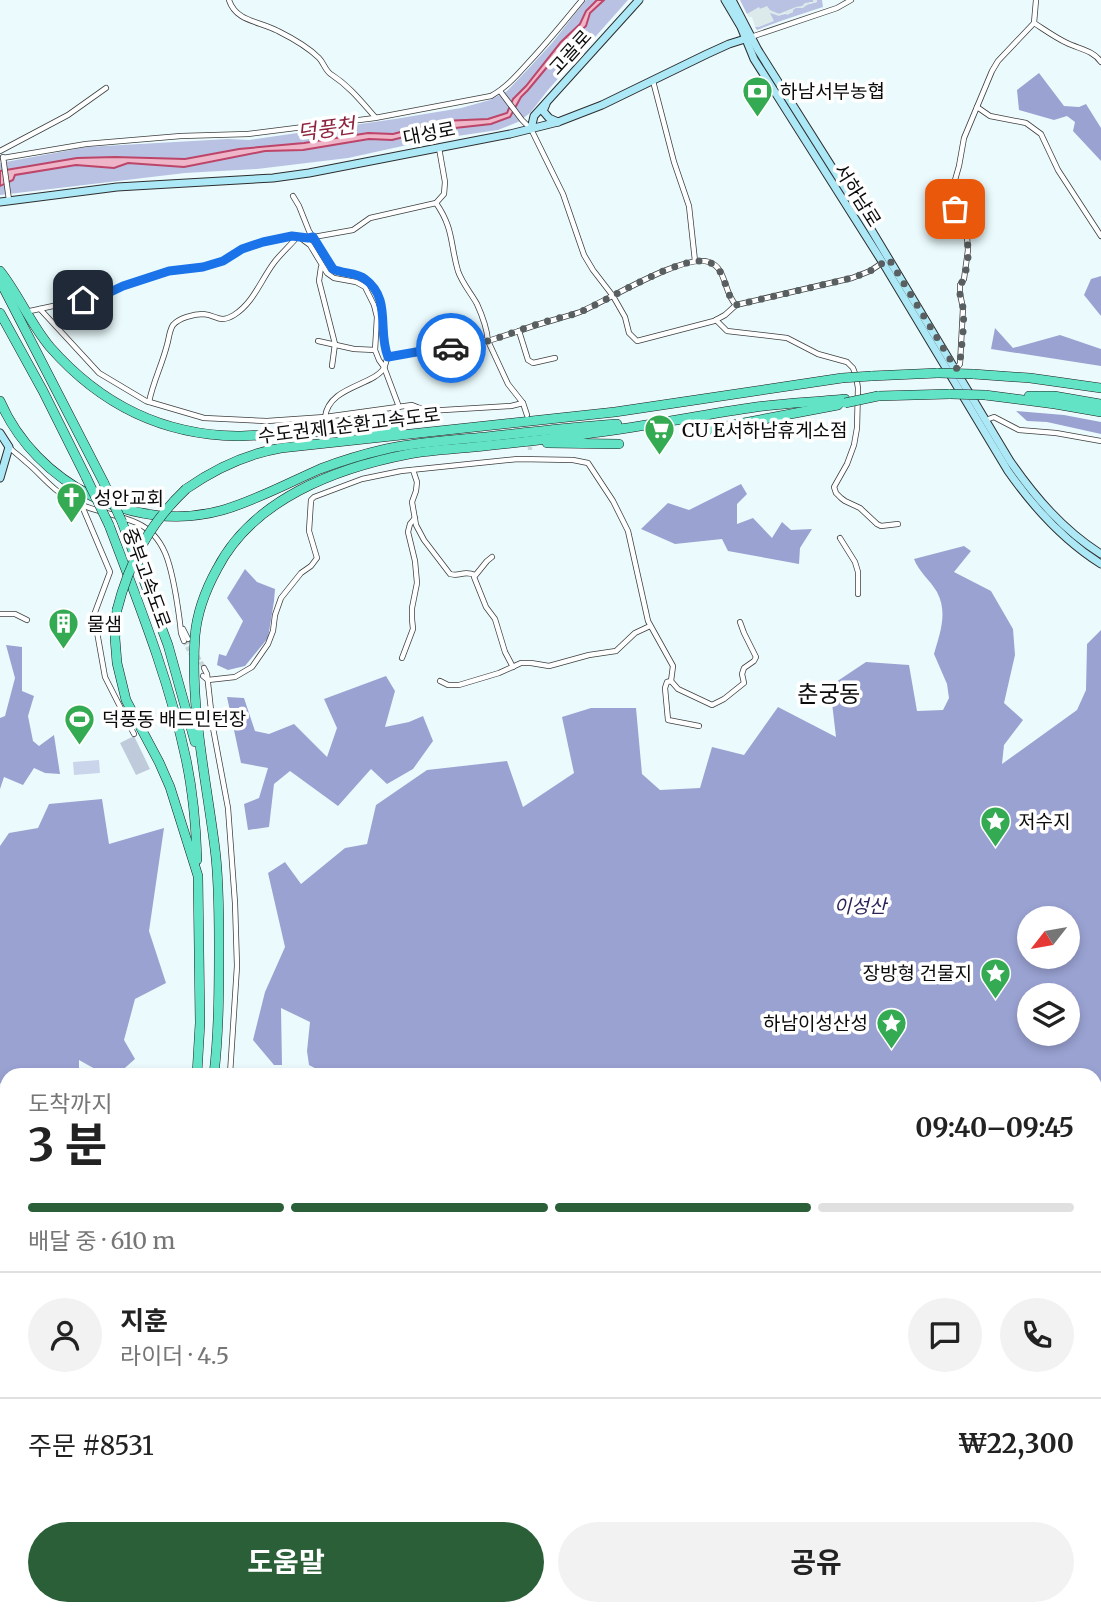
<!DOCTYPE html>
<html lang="ko">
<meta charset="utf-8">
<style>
body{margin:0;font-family:Merriweather,"Noto Sans KR",serif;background:#f2f2f2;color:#222;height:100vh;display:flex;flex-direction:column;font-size:26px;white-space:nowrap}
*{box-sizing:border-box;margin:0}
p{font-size:23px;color:#767676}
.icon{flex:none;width:38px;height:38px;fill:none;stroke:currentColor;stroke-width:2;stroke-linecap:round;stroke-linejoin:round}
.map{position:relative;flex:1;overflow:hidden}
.sheet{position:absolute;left:0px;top:1068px;width:1102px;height:548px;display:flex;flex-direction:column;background:#fff;border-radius:21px 21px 0 0;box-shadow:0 4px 10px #0003}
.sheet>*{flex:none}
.needle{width:46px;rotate:239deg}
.controls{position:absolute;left:1017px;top:906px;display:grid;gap:14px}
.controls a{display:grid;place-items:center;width:63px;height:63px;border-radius:50%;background:#fff;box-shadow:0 4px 10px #0003;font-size:35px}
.pin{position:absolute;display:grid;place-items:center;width:60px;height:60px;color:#fff;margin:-30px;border-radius:14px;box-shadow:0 4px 10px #0006}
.courier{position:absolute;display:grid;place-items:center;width:70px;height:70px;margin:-35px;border:5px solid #1a73e8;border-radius:50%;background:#fff;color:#222;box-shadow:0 2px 9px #0007}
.headline em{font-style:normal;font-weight:700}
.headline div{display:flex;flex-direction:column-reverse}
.headline{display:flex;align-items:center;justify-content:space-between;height:119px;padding:0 28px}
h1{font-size:46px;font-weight:700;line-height:52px}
.bar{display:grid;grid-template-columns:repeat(4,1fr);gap:10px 7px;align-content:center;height:84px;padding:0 28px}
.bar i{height:9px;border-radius:5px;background:#e0e0e0}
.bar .on{background:#2a5f38}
.bar p{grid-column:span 4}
.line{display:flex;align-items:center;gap:18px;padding:0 28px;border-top:2px solid #e0e0e0}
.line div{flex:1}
.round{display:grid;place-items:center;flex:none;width:74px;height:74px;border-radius:37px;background:#f2f2f2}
.primary-button{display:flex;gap:14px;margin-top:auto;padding:14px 28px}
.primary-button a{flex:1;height:80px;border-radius:42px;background:#2a5f38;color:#fff;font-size:28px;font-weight:700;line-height:80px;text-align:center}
.primary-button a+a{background:#f2f2f2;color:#222}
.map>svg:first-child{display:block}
.green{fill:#b9c2e3}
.forest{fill:#9aa2d2;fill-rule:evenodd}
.cemetery{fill:#bfcadb}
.pitch{fill:#cad5eb}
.plaza{fill:#dceaeb}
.water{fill:#eeb6c8;stroke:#bd4569;stroke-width:2}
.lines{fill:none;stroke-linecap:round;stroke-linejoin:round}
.street-tunnel{stroke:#c9d7d9;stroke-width:4.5;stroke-dasharray:4.5 2;stroke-linecap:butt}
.street-casing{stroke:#3e3e3e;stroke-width:6}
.secondary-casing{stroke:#2d2d2d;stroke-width:9}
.highway-casing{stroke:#1c1c1c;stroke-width:10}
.street{stroke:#fff;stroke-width:4.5}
.secondary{stroke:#ade8f6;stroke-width:7}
.highway{stroke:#62e3c5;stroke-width:9}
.highway-bridge-casing{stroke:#1c1c1c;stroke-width:10;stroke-linecap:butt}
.highway-bridge{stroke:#62e3c5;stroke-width:9}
.done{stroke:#595f60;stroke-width:7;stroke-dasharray:0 12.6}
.route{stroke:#1a73e8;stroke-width:9}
.labels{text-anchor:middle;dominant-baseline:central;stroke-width:7;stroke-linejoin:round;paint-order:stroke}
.street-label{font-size:19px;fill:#0b0b0b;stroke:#fff}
.poi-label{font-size:19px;fill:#0b0b0b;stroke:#fff;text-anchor:start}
.park-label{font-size:19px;font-style:italic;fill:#29235a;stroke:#fff}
.water-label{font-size:21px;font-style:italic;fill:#8d233f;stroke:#fff}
.quarter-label{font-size:23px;fill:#0b0b0b;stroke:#fff}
</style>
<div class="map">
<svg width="1101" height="1615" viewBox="0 0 1101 1615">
<rect width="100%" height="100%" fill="#ebfbfd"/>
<g class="green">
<path d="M586,0h42l-80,90 -18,23 -12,9 -20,8 -68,10 -82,18 -91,11 -72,4 -185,22v-32l87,-16 141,-8 21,1 146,-21 66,-11 29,-8 17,-9 21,-22 24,-26z"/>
<path d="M740,0h73l1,2h-4l-4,3 11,-3v-2h5l1,7c-22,7 -44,14 -66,23l-2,-3 3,-1 12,-14 11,3 12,-3 -1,-3 -13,5c-19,-7 -15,-7 -32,0z"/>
</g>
<g class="forest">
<path d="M1039,73l25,33 15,1 7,-3 15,24v33l-28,-30 2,-9 -8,-6 -13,4 -35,-10 -2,-20z"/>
<path d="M1101,276v40l-17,-21 7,-16z"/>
<path d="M995,328l18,20 47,-13 41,14v17l-110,-17z"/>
<path d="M1016,411l48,4 37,7v12l-54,-12 -20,-1z"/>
<path d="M741,484l6,10 -10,10v20l16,-6 19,20 10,-16 9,8 21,-1 -12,19 -1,16 -71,-13 -6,-12 -47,5 -34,-15 27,-26 21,7z"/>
<path d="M964,546l7,5 -17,21 37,19 22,38 2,26 -11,48 19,17 -19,25 -2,19 75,-54 9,-20 1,-46 14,-14v823l-5,-1v-378h-770l-17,-9 -2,-14 3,-29 -29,-14 1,57h-8l-21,-25 12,-48 20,-45 -17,-74 17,-11 16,22 44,-36 22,-4 9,-39 51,-35 80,-9 16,46 51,-34 -12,-56 29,-9h45l6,66 18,16 40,-2 12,-41 32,8 34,-48 58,30 -6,-51 36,-24 43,3 8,46 26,-1 6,-12 -2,-14 -13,-30c6,-21 14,-41 3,-62 -7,-12 -18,-20 -23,-33zM1029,919h39v38h-39zM1029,996h39v38h-39z"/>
<path d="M245,569l12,13 18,7 -1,12 -6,37 -23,28 -17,4 -11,-5 2,-11 7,2 17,-35 -16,-23z"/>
<path d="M6,645l16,2v44l12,5 -6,20 5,25 6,5 15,-11 6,39 -15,-1 -11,-5 -11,17 -19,-8 -4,12v-71l5,-2 10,-38z"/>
<path d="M386,676l9,15 -10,36 24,-5 14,-6 10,25 -20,28 -26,15 -16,-15 -33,37 -48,-35 -16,13 -5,43 -21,3 -4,-26 15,-6 9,-30 -27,-5 -14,-66 17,1 11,33 14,3 25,-10 33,33 10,-29 -13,-29z"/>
<path d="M102,799l7,45 55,-16 -15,103 17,52 -31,16 -11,41 11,19 -17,15h-14l-25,-14v14h-72v14l-7,-5v-237l9,-13 29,-5 11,-24z"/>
<path d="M0,1313l7,4v102l-2,4 -5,-4z"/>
</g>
<path class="cemetery" d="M134,736l16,33 -14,6 -16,-32z"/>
<path class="pitch" d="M99,760l1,13 -26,2 -1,-13z"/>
<path class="plaza" d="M813,0h4v2l-9,2 -5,4h-7l-3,2v2l-6,3 -2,-2 -6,3 -9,-3 4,8 -15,6h-4l-3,-10h-3l-2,-3 12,-7 1,2 7,-3 3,4 9,4 17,-7 6,-1 3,-3 8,-1z"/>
<path class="water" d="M597,0h7l-14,13 -4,13 -7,6 -13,20 -8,2 -30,36 -7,7 -11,20 -19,7 -63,7 -36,9 -23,-1 -66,11 -38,1 -81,16 -56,-4 -14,5 -38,-3 -61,10 -2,5 -13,6v-15l77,-13 38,-1 70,2 54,-10 65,-6 64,-10 25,1 49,-13 46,-2 19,-6 6,-14 13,-13 35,-44 19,-18 6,-13z"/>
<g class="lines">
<g class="street-tunnel">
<path d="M530,440v10"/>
<path d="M188,639l16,29"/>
<path d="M184,641l8,15"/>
</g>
<defs>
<g id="street">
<path d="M229,0c7,22 31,21 49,31 14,7 30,16 41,27 5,5 6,13 13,17 17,11 29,26 43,42"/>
<path d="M1036,0l-2,23c11,7 22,15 33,20 12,6 26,7 34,19"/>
<path d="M751,37l86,-29 14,-8"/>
<path d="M653,81l21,81 15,44 6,55"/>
<path d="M500,91l22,29 9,9 32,65 21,61 9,15 20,26 12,21 4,16 8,8 77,-20 11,-6 11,-10"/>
<path d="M977,107l13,9 36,7 15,11 17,36 43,66"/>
<path d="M439,148l6,34 -1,12 -8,9c18,26 14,41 22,68 4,12 13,22 19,33 5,11 10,25 11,37l31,-10"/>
<path d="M0,151l68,-36 38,-27"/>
<path d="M3,157l6,43"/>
<path d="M3,158l83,-14 95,-8 67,-2 127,-16 116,-22c15,-8 26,-21 37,-33 19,-20 36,-41 54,-63"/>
<path d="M293,196l6,10 10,25 24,38c10,5 22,3 32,10 27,20 12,51 23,78"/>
<path d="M321,267l-2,14 16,63 -3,22"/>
<path d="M40,309l59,64 47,28 58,17 63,3 58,-4 87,-12 15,6 84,-5 12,-3 -15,-19 -20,-43 -6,-1 -27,7 -22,2 -45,8c-2,3 -2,7 -4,11 -11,18 -55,18 -59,49"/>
<path d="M30,311l74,-16 19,-9 46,-15 34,-4 21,-7 18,-11 21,-7 29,-6 16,2 45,-8 17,-12 66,-15"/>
<path d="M716,320l11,11 60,7 31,16 29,8 6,6 3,8 2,12 -1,40 -3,17 -7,19 -13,23 2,6 5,5 4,3 15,7 17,16 4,2 17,-2"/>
<path d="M318,341l36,8 21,1"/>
<path d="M555,358l-22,5 -5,-3 -9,-29c20,-8 41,-12 61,-19 27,-11 103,-59 129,-50 18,6 14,30 27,43l116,-27 18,-7 12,-8"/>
<path d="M956,369l4,-5 3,-56 -3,-14v-9l4,-6 4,-29 -1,-13 -4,-14 -12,-23v-6l8,-28 5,-28 28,-67 6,-10 36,-38"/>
<path d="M149,402c4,-20 13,-37 18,-57 2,-6 2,-14 6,-20 6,-7 21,-11 30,-11 14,1 16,10 31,1 19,-12 26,-33 39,-51 7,-10 17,-18 25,-28l12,9 17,28 7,5 22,4 9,5 9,18 3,12 -2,33 4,10 5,7 15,40"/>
<path d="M523,403l4,12"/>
<path d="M986,420l8,-3 25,13 37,3 45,8"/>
<path d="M10,448c5,5 11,9 16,14 14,11 24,26 40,35 22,14 48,16 71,26 29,13 34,45 39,73 2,12 4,25 5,37l3,8"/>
<path d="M413,470l4,12 -1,9 -4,11 4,23 8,15 26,34c10,3 13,-4 25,1"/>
<path d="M82,506l28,66 -16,43 11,62 29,57"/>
<path d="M840,538l15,24 3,10v22"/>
<path d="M492,557l-5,4 -13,16 12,30 9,12 10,33 8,15"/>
<path d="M0,614h15l12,6"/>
<path d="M183,629l5,10"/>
<path d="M402,658l11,-29 -1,-10v-11l5,-25 -2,-22 -7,-29 2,-8 5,-6"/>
<path d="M204,668l3,6 6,54 15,80 7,95 2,63 -7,108"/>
<path d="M203,676l5,4 27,-3 17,-10 16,-23 5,-13 2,-16 6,-17 20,-25 10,-7 6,-8 -8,-27 2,-31 3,-3 48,-18 39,-8 117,-12 55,1 15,3 25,38 15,30 20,90 25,45 -2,15 7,8 34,16 12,-6 20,-16 -2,-9 2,-6 10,-7 2,-4 -12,-24 -4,-11"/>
<path d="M440,681l8,4h11l40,-12 22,-10h10l18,3 40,-11 27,-4 19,-18 15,-7"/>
<path d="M671,681l-4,1 -2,6 3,32 31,6"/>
<path d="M0,1179l7,-3"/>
<path d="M0,1534l7,-10"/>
<path d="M1096,1571l5,9"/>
<path d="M78,1608l17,7"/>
<path d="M1005,1614v1"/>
<path d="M9,1615l4,-7"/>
<path d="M97,1615l6,-7"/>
<path d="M966,1615v-7"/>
</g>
<g id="secondary">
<path d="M725,0l16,27 13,32 129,204 125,208c26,37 55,69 93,93"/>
<path d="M732,0l26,50 111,176 141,235c25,36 53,69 91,93"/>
<path d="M546,104l-3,7 6,7 9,4"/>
<path d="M531,129l3,-13 105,-116"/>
<path d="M0,202l117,-15 156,-9 36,-5 201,-39 48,-12 44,-17 105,-51 22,-10 16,-5"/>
<path d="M0,433l9,14 -9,31"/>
</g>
<g id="highway">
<path d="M0,271c19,24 30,52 50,76 50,57 111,88 187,89 22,0 43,-3 65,-4 32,-1 64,-1 96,-2"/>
<path d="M0,281l104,202"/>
<path d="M0,313l43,78 43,86"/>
<path d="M973,374l57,4 71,10"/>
<path d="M871,376l67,-3"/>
<path d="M985,395l70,9 46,8"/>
<path d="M878,396l72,-2"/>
<path d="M1029,396h25l47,8"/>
<path d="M0,401c36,83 134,134 223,109 34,-10 65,-27 97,-41 21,-8 44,-15 66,-20 33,-7 66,-9 100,-12 43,-5 87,-10 131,-13"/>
<path d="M706,430l132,-25"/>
<path d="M547,443l72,1"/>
<path d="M186,489c30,-21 60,-35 95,-41l334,-36 227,-34"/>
<path d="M122,522l46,123 27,97"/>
<path d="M109,525c29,77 60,154 77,234 7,33 10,67 11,101"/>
<path d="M117,610l-2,28 2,25 9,37 33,62 11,25 28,89 2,147 -3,51"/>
<path d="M214,1074c5,-43 5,-87 5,-130 0,-32 0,-64 -4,-95 -9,-71 -25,-141 -20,-213 2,-23 11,-47 22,-67 36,-70 119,-101 192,-115 21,-4 44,-5 65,-7 39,-4 79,-8 118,-14 55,-7 109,-18 164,-26 30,-4 60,-5 89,-8"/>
<path d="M0,1563l7,-10"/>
<path d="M0,1592l7,-10"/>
</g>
</defs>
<use href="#street" class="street-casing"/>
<use href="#secondary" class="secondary-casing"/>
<use href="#highway" class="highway-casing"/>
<use href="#street" class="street"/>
<use href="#secondary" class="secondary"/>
<use href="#highway" class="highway"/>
<defs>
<g id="highway-bridge">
<path d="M938,373l35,1"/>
<path d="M842,378l29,-2"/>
<path d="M950,394l35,1"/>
<path d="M845,403l33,-7"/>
<path d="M86,477l23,48"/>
<path d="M104,483l18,39"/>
<path d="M117,610c12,-48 33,-87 69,-121"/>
</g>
</defs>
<use href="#highway-bridge" class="highway-bridge-casing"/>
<use href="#highway-bridge" class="highway-bridge"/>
</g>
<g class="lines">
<path class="done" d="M451,348l31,-8 6,1c17,-5 33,-12 50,-17 14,-5 28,-7 42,-12 27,-11 103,-59 128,-50 19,6 15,30 28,43l116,-27 18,-7 19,-12 67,110 4,-5c1,-18 5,-37 3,-55 0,-5 -3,-11 -3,-16 -1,-6 2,-10 4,-16 8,-24 4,-46 -9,-68"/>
<path class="route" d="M83,300l21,-5 19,-9 46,-15 34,-4 20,-6 19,-12 21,-7 29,-6 16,2 5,-1 20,32c10,5 23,3 32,10 27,20 12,51 23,78l45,-8 18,-1"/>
</g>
<defs>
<symbol id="bank-pin" viewBox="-11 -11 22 30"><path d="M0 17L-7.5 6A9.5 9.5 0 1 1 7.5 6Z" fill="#34aa52" stroke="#fff"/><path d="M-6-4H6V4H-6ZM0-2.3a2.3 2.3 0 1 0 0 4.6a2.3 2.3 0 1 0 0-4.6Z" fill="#fff"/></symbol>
<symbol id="supermarket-pin" viewBox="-11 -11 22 30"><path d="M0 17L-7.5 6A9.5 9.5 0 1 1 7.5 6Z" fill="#34aa52" stroke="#fff"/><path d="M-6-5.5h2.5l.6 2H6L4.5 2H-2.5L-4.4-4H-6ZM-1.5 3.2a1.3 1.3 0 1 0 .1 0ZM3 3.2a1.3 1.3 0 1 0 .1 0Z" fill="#fff"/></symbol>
<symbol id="church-pin" viewBox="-11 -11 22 30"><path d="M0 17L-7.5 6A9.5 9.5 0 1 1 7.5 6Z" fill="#34aa52" stroke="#fff"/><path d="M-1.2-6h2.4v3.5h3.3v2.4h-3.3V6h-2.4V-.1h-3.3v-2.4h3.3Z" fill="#fff"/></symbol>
<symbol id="building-pin" viewBox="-11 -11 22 30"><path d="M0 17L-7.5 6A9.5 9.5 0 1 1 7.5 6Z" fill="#34aa52" stroke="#fff"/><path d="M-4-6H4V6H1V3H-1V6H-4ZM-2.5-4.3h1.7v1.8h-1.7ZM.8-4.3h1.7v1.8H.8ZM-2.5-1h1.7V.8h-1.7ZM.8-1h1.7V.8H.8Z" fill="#fff"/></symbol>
<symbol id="stadium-pin" viewBox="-11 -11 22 30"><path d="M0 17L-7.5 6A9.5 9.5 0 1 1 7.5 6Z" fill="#34aa52" stroke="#fff"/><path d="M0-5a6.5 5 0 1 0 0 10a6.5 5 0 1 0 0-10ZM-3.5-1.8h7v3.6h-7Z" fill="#fff"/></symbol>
<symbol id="sight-pin" viewBox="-11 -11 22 30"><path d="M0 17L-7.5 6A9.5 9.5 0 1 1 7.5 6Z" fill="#34aa52" stroke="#fff"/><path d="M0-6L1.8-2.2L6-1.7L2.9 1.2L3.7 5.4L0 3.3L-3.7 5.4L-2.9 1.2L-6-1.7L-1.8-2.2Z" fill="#fff"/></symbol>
</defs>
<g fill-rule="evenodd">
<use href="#bank-pin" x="740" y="74" width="35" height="47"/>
<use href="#supermarket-pin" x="642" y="412" width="35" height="47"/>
<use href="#church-pin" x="54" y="480" width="35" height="47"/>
<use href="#building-pin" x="46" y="606" width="35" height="47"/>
<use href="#stadium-pin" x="62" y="702" width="35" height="47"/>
<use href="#sight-pin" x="978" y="804" width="35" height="47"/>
<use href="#sight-pin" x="978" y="956" width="35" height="47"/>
<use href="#sight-pin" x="874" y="1006" width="35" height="47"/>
</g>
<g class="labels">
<g class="street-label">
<text transform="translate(570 52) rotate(-48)">고골로</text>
<text transform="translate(429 133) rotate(-11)">대성로</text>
<text transform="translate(858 195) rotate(58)">서하남로</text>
<text transform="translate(349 425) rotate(-7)">수도권제1순환고속도로</text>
<text transform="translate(147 578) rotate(70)">중부고속도로</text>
</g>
<g class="poi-label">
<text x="780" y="91">하남서부농협</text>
<text x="682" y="430">CU E서하남휴게소점</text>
<text x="94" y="498">성안교회</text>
<text x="87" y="624">물샘</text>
<text x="102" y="719">덕풍동 배드민턴장</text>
<text x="1018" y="821">저수지</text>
<text x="972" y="973" text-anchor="end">장방형 건물지</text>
<text x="868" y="1023" text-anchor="end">하남이성산성</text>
</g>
<g class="park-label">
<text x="860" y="906">이성산</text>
</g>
<g class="water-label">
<text transform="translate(326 129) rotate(-8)">덕풍천</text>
</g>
<g class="quarter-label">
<text x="829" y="693">춘궁동</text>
</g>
</g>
</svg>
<div class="controls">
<a><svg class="needle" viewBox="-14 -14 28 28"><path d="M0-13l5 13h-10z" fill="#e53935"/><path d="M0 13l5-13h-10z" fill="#767676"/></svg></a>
<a><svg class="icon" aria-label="layers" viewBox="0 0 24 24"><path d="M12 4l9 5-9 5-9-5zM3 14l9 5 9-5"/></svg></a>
</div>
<div class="pin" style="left:955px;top:209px;background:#ea580c"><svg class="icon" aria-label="bag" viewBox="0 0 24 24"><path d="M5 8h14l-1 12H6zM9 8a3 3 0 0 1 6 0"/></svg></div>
<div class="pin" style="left:83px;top:300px;background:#1f2937"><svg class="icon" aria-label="home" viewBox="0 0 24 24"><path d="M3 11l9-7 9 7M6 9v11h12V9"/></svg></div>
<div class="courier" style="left:451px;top:348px"><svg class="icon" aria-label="car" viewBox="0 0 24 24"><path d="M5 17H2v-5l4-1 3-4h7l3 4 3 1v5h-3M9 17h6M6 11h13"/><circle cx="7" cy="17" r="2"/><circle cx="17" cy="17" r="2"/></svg></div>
<section class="sheet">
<div class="headline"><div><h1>3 분</h1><p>도착까지</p></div><em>09:40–09:45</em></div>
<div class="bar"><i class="on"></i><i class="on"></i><i class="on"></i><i></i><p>배달 중 · 610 m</p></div>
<div class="line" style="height:126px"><a class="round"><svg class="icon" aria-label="person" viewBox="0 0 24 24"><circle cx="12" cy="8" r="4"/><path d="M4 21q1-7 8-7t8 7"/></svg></a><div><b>지훈</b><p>라이더 · 4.5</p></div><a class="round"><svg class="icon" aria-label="chat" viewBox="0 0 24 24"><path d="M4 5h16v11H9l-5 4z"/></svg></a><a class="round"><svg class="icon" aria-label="phone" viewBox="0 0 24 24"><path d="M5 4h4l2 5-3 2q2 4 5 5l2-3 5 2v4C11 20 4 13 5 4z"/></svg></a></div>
<div class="line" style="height:91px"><div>주문 #8531</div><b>₩22,300</b></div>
<div class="primary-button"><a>도움말</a><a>공유</a></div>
</section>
</div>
